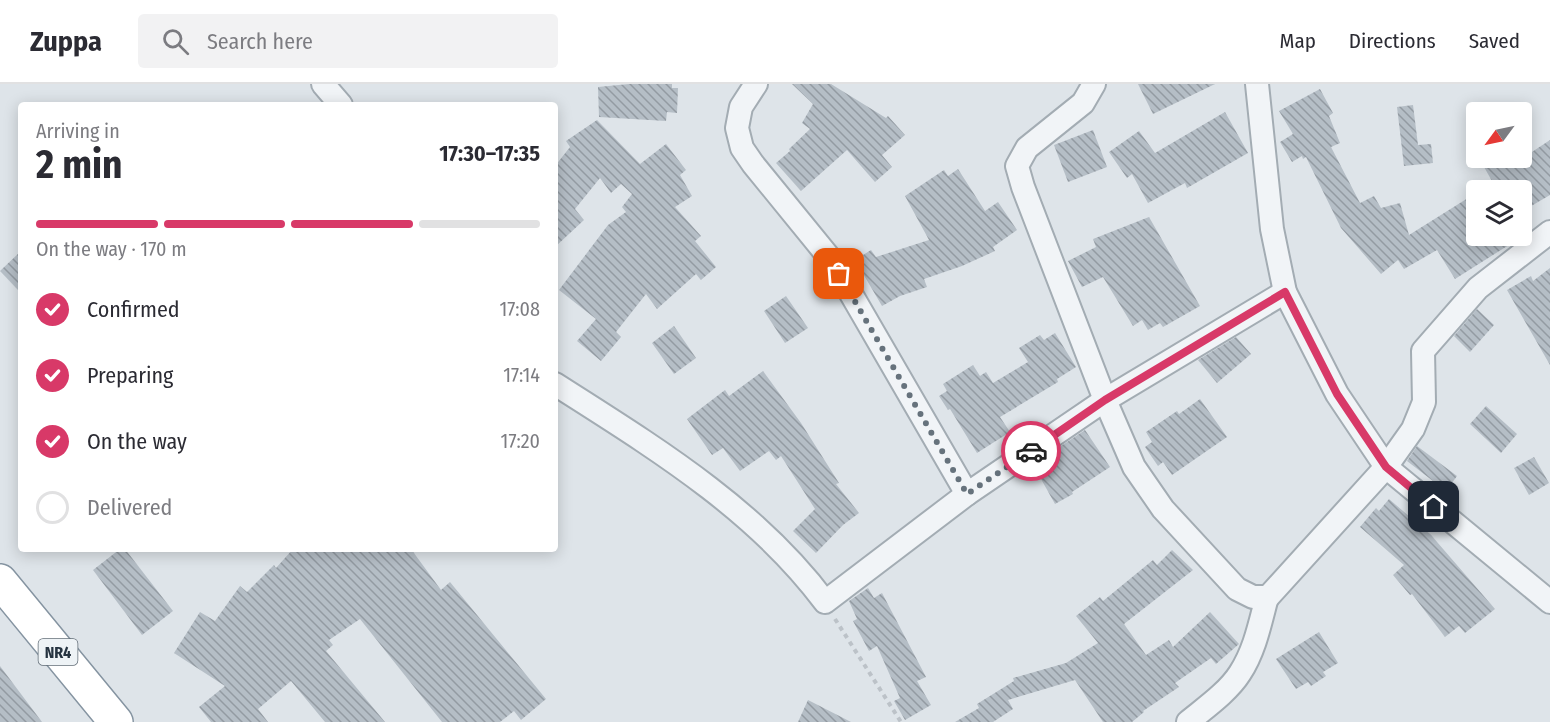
<!DOCTYPE html>
<meta charset="utf-8">
<style>
body{margin:0;font-family:"Fira Sans Condensed",sans-serif;background:#f2f2f3;color:#2b2b33;height:100vh;display:flex;flex-direction:column;font-size:22px;white-space:nowrap}
*{box-sizing:border-box;margin:0}
p{font-size:20px;color:#7c7c81}
.icon{flex:none;width:33px;height:33px;fill:none;stroke:currentColor;stroke-width:2;stroke-linecap:round;stroke-linejoin:round}
.map{position:relative;flex:1;overflow:hidden}
.drawer{position:absolute;left:18px;top:18px;width:540px;height:450px;display:flex;flex-direction:column;background:#fff;border-radius:6px;box-shadow:0 3px 15px #0003}
.drawer>*{flex:none}
.needle{width:39px;rotate:237deg}
.buttons{position:absolute;left:1466px;top:18px;display:grid;gap:12px}
.buttons a{display:grid;place-items:center;width:66px;height:66px;border-radius:6px;background:#fff;box-shadow:0 3px 15px #0003;font-size:30px}
.pin{position:absolute;display:grid;place-items:center;width:51px;height:51px;color:#fff;margin:-26px;border-radius:12px;box-shadow:0 3px 9px #0006}
.courier{position:absolute;display:grid;place-items:center;width:60px;height:60px;margin:-30px;border:4px solid #d83968;border-radius:50%;background:#fff;color:#222;box-shadow:0 2px 8px #0007}
.overview em{font-style:normal;font-weight:700}
.overview div{display:flex;flex-direction:column-reverse}
.overview{display:flex;align-items:center;justify-content:space-between;height:102px;padding:0 18px}
h1{font-size:39px;font-weight:700;line-height:45px}
.bar{display:grid;grid-template-columns:repeat(4,1fr);gap:9px 6px;align-content:center;height:72px;padding:0 18px}
.bar i{height:8px;border-radius:4px;background:#e1e1e2}
.bar .active{background:#d83968}
.bar p{grid-column:span 4}
ol{padding:0 18px;list-style:none}
li{display:flex;align-items:center;gap:18px;height:66px}
li p{margin-inline-start:auto}
li .icon{padding:6px;border-radius:50%;background:#d83968;color:#fff;stroke-width:4}
li:last-child{color:#7c7c81}
li i{width:33px;height:33px;border:3px solid #e1e1e2;border-radius:50%}
header{display:flex;align-items:center;gap:36px;box-sizing:border-box;height:84px;padding:0 30px;background:#fff;border-bottom:2px solid #e1e1e2}
header strong{font-size:28px}
nav{display:flex;gap:33px;margin-inline-start:auto;font-size:21px}
.search{width:420px;height:54px;background:#f2f2f3;display:flex;align-items:center;gap:15px;box-sizing:border-box;padding:0 21px;border-radius:6px;color:#7c7c81;font-size:22px}
.map>svg:first-child{display:block}
.building{fill:url(#building-back-hatch)}
.lines{fill:none;stroke-linecap:round;stroke-linejoin:round}
.minor-casing{stroke:#a3acb3;stroke-width:26}
.trunk-casing{stroke:#8594a1;stroke-width:36}
.path{stroke:#bcc2c8;stroke-width:4;stroke-dasharray:4.5 4.5;stroke-linecap:butt}
.minor{stroke:#f1f4f7;stroke-width:22}
.trunk{stroke:#fff;stroke-width:33}
.done{stroke:#66727c;stroke-width:6;stroke-dasharray:0 10.8}
.route{stroke:#d83968;stroke-width:8}
.labels{text-anchor:middle;dominant-baseline:central;stroke-width:4.5;stroke-linejoin:round;paint-order:stroke}
.shield{fill:#eef3f6;stroke:#626d77;stroke-width:1.5}
.shield-label{font-size:16px;font-weight:bold;fill:#263441}
</style>
<header>
<strong>Zuppa</strong>
<div class="search"><svg class="icon" aria-label="search" viewBox="0 0 24 24"><circle cx="10" cy="10" r="6"/><path d="M15 15l6 6"/></svg>Search here</div>
<nav><a>Map</a><a>Directions</a><a>Saved</a></nav>
</header>
<div class="map">
<svg width="1550" height="638" viewBox="0 0 1550 638">
<defs>
<pattern id="building-back-hatch" width="6" height="6" patternUnits="userSpaceOnUse" patternTransform="scale(1.5)"><rect width="6" height="6" fill="#b5bec6"/><path d="M-1 5l2 2M0 0l6 6M5-1l2 2" fill="none" stroke="#939ba2"/></pattern>
</defs>
<rect width="100%" height="100%" fill="#dee4e9"/>
<g class="building">
<path d="M629,0h43v4h6l-1,25 -10,-1 -1,9 -67,-4 -1,-30z"/>
<path d="M792,0h39l55,34 2,-2 17,19 -23,20 10,12 -17,15 -28,-32 -46,41 -25,-28 14,-12 -1,-2 21,-20 -8,-6 11,-19z"/>
<path d="M1138,0h77l-62,30z"/>
<path d="M1320,5l13,24 -4,3 11,27 -9,4 29,56 14,-7 7,12 19,-5 9,32 67,-42v43h47l-68,43 -18,-29 -33,19 -6,-9 -17,14 -40,-46 -35,-71 -3,2 -1,-3 -10,6 -12,-20 13,-8 -14,-23z"/>
<path d="M1413,21l5,40 13,-1 2,19 -29,3 -7,-59z"/>
<path d="M1225,28l23,41 -61,35 -2,-5 -37,20 -16,-29 -5,4 -18,-26 30,-21 16,22z"/>
<path d="M597,36l43,44 26,-20 20,26 -6,5 12,21 -17,11 26,29 -6,5 21,26 -15,13 -5,-6 -39,35 -11,-15 -30,38 5,5 -20,24 -24,-20 19,-22 -37,-29 49,-65 18,-13 -4,-5 10,-13 -11,-10 -10,9 -11,-15 -25,31 9,11 -29,27v-81l15,-19 -4,-6z"/>
<path d="M1093,46l14,37 -39,15 -14,-37z"/>
<path d="M1550,56v55l-29,17v-22h-24l-18,-32h44z"/>
<path d="M958,85l27,42 13,-9 19,28 -24,17 2,4 -33,15 -38,13 3,8 -27,9 -18,10 -27,-46 16,-10 5,7 53,-17 -24,-44 39,-26 4,6z"/>
<path d="M1149,133l51,89 -37,21 -3,-4 -12,7 -6,-10 -9,6 -30,-49 -21,10 -14,-26 28,-14 -3,-8z"/>
<path d="M21,167v42l-21,-22z"/>
<path d="M1550,184v97l-43,-75 24,-14 2,5z"/>
<path d="M786,212l22,32 -23,15 -21,-32z"/>
<path d="M1477,225l17,16 -24,27 -16,-16z"/>
<path d="M674,242l22,32 -22,16 -22,-31z"/>
<path d="M1055,249l21,34 -19,12 1,3 -58,35 10,15 -33,21 -27,-44 -2,1 -9,-14 8,-5 -4,-7 30,-19 7,11 6,-4 7,11 35,-21 -9,-14 21,-13 4,5z"/>
<path d="M1236,253l15,17 -34,29 -19,-23z"/>
<path d="M763,287l38,52 38,60 -3,1 23,29 -16,12 -27,28 -23,-22 22,-22 -34,-53 -5,4 -7,-9 -29,20 -17,-23 -11,7 -25,-36 38,-29 4,6z"/>
<path d="M1200,315l27,38 -55,38 -9,-13 -5,4 -13,-19 7,-5 -6,-10 31,-21 2,3z"/>
<path d="M1486,322l31,28 -16,19 -31,-29z"/>
<path d="M1085,346l25,37 -38,25 1,2 -18,10 -19,-34 23,-13 -4,-7z"/>
<path d="M1417,362l40,30 -11,15 -39,-30z"/>
<path d="M1534,373l15,26 -20,12 -15,-27z"/>
<path d="M1389,415l42,36 64,74 -30,24 -6,-7 -14,11 -33,-43 -2,1 -17,-20 11,-10 -44,-38 16,-19 3,3z"/>
<path d="M120,465h5l48,62 -31,24 -49,-65z"/>
<path d="M293,465h118l30,41 9,-8 96,117 -25,21 -7,-9 -14,11h-58l-82,-103 -31,21 4,5 -7,6 59,71h-60l-34,-41 -33,28 10,13h-57l-12,-15 26,-21 -51,-33 26,-41 15,9 25,-35 7,6 27,-27 2,3z"/>
<path d="M1172,466l21,20 -69,54 22,31 23,-15 4,7 37,-35 29,32 -23,20 -5,-6 -36,25 4,4 -36,24 1,1 -12,10h-29l-28,-42 -67,20 5,9 -20,13h-38l24,-14 -2,-4 37,-23 -1,-3 53,-15 32,-20 -22,-27 24,-19 3,4 50,-41 4,5z"/>
<path d="M868,504l6,10 8,-5 44,84 -9,4 14,24 -26,15 -11,-19 6,-3 -23,-52 -8,5 -16,-30 4,-2 -8,-18z"/>
<path d="M1319,548l19,31 -15,9 3,4 -15,10 -3,-4 -12,7 -20,-30z"/>
<path d="M0,582l42,56h-42z"/>
<path d="M808,616l43,22h-53z"/>
</g>
<g class="lines">
<defs>
<g id="minor">
<path d="M323,0l18,21"/>
<path d="M756,0l-15,23 -4,21 5,20 11,16 75,92 22,36 117,202"/>
<path d="M1094,0l-11,19 -56,45 -10,18 6,21 82,213 29,67 29,42 74,80 16,8h15l118,-130 27,-38 11,-27 -1,-51 55,-63 72,-56"/>
<path d="M1257,0l15,145 13,63 52,102 49,73 164,135"/>
<path d="M555,300c97,62 200,124 270,218l142,-108 138,-94 180,-108"/>
<path d="M1188,638c17,-14 40,-30 52,-49 15,-23 20,-50 27,-76"/>
</g>
<path id="trunk" d="M0,497l116,141"/>
</defs>
<use href="#minor" class="minor-casing"/>
<use href="#trunk" class="trunk-casing"/>
<path class="path" d="M835,535l66,103"/>
<use href="#minor" class="minor"/>
<use href="#trunk" class="trunk"/>
</g>
<g class="lines">
<path class="done" d="M839,190l128,220 64,-43"/>
<path class="route" d="M1031,367l74,-51 180,-108 52,102 49,73 48,40"/>
</g>
<g class="labels">
<rect class="shield" x="38.5" y="555" width="39" height="26" rx="4.5"/>
<g class="shield-label">
<text x="58" y="568">NR4</text>
</g>
</g>
</svg>
<div class="buttons">
<a><svg class="needle" viewBox="-14 -14 28 28"><path d="M0-13l5 13h-10z" fill="#e53935"/><path d="M0 13l5-13h-10z" fill="#7c7c81"/></svg></a>
<a><svg class="icon" aria-label="layers" viewBox="0 0 24 24"><path d="M12 4l9 5-9 5-9-5zM3 14l9 5 9-5"/></svg></a>
</div>
<div class="pin" style="left:839px;top:190px;background:#ea580c"><svg class="icon" aria-label="bag" viewBox="0 0 24 24"><path d="M5 8h14l-1 12H6zM9 8a3 3 0 0 1 6 0"/></svg></div>
<div class="pin" style="left:1434px;top:423px;background:#1f2937"><svg class="icon" aria-label="home" viewBox="0 0 24 24"><path d="M3 11l9-7 9 7M6 9v11h12V9"/></svg></div>
<div class="courier" style="left:1031px;top:367px"><svg class="icon" aria-label="car" viewBox="0 0 24 24"><path d="M5 17H2v-5l4-1 3-4h7l3 4 3 1v5h-3M9 17h6M6 11h13"/><circle cx="7" cy="17" r="2"/><circle cx="17" cy="17" r="2"/></svg></div>
<section class="drawer">
<div class="overview"><div><h1>2 min</h1><p>Arriving in</p></div><em>17:30–17:35</em></div>
<div class="bar"><i class="active"></i><i class="active"></i><i class="active"></i><i></i><p>On the way · 170 m</p></div>
<ol>
<li><svg class="icon" aria-label="check" viewBox="0 0 24 24"><path d="M5 12l5 5 9-10"/></svg>Confirmed<p>17:08</p></li>
<li><svg class="icon" aria-label="check" viewBox="0 0 24 24"><path d="M5 12l5 5 9-10"/></svg>Preparing<p>17:14</p></li>
<li><svg class="icon" aria-label="check" viewBox="0 0 24 24"><path d="M5 12l5 5 9-10"/></svg>On the way<p>17:20</p></li>
<li><i></i>Delivered</li>
</ol>
</section>
</div>
